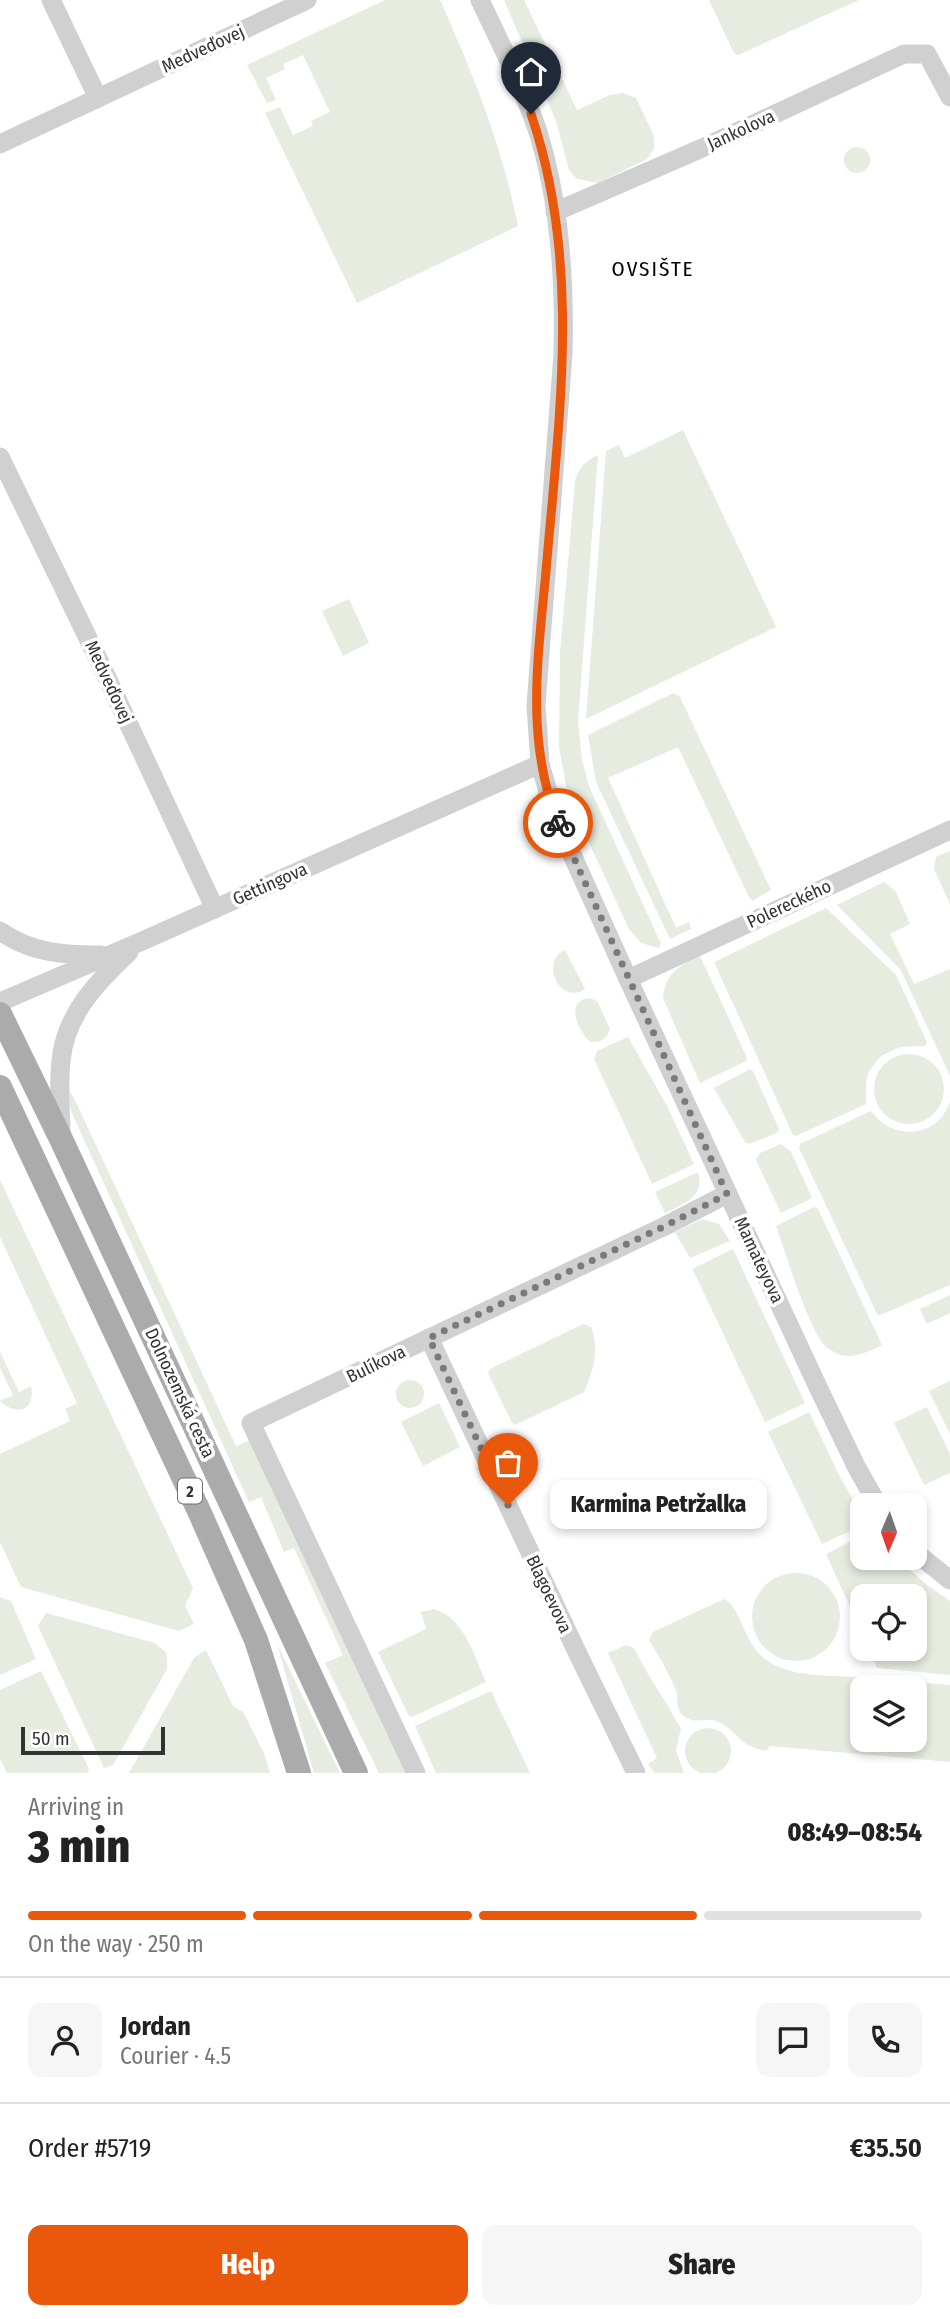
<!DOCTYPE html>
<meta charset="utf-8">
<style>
body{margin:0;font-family:"Fira Sans Condensed",sans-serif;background:#f6f6f6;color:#222;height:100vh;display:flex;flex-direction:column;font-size:26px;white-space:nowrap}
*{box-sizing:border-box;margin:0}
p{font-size:23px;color:#767676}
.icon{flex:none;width:38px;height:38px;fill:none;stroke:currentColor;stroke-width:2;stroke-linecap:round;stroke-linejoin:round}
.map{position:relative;height:1773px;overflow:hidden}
.panel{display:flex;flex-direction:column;background:#fff;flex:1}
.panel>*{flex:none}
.needle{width:46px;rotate:182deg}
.buttons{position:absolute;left:850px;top:1493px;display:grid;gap:14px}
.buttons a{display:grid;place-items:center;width:77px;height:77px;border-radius:14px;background:#fff;box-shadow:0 4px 10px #0003;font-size:35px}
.scale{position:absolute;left:21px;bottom:18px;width:144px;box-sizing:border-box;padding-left:7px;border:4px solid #333;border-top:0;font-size:19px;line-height:24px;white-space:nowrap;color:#333;-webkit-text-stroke:5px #fff;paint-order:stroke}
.pin{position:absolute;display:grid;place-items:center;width:60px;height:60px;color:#fff;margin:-72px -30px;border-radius:50% 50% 50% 0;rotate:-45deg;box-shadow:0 0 7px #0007}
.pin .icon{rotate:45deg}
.courier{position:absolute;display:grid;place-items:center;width:70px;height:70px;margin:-35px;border:5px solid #ea580c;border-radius:50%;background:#fff;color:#222;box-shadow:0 2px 9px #0007}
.bubble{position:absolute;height:49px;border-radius:14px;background:#fff;box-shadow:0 4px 10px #0003;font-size:23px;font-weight:800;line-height:49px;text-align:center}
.summary em{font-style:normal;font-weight:800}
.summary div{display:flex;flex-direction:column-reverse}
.summary{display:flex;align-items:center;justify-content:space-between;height:119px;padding:0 28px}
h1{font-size:46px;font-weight:800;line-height:52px}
.bar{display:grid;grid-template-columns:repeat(4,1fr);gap:10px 7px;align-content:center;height:84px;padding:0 28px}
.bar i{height:9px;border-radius:5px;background:#e0e0e0}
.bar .on{background:#ea580c}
.bar p{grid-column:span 4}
.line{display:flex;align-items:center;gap:18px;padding:0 28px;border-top:2px solid #e0e0e0}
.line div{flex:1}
.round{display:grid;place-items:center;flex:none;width:74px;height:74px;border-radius:14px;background:#f6f6f6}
.action{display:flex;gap:14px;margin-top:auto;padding:14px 28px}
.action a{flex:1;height:80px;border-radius:14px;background:#ea580c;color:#fff;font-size:28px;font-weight:800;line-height:80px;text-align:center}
.action a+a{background:#f6f6f6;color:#222}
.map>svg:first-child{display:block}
.green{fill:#e6ecdf;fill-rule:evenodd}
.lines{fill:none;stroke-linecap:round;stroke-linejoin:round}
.minor{stroke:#d0d0d0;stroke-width:19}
.major{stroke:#ababab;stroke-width:24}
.done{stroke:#7a7a7a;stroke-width:7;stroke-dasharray:0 12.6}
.route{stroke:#ea580c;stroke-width:9}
.labels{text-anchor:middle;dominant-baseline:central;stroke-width:7;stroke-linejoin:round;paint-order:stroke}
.shield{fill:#fff;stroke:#707070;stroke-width:2}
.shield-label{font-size:16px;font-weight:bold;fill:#333}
.street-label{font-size:18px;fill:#333;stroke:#fff}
.quarter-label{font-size:21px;letter-spacing:2px;fill:#000;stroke:#fff}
</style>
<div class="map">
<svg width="950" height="1773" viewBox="0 0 950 1773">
<rect width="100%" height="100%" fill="#fff"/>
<g class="green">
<path d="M385,0h54l2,2c34,77 60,141 77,224l-161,77 -92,-190 15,-6 13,28 20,-9 -2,-5 19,-9 -27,-57 -20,9 2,5 -19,9 10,22 -9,3 -20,-38z"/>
<path d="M504,0h20l53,110 33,-15 13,-2 13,5 18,38v13l-7,10 -49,24 -21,-4 -8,-9 -13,-49z"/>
<path d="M709,0h150l-121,55 -4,-2z"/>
<circle cx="857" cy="160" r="13"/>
<path d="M683,430l93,197 -190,92 20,-268 13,-6 6,13z"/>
<path d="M598,455l-20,267 4,38 7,26 72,158 -3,4 -17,-5 -12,-14 -51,-110 -12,-34 -7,-38 1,-94 15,-171c3,-14 10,-21 23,-27z"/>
<path d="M349,599l20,44 -26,13 -21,-45z"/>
<path d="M673,693l7,4 91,193 -19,11 -4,-6 -70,-148 -70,31 68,150 13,-6 2,7 -21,10 -74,-157 -8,-47z"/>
<path d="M950,851v53l-16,-35 2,-12z"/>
<path d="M884,882l12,10 14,32 -20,10 24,50 36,-15v107l-49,-106 -64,-65z"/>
<path d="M826,908l70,67 31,67 -2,4 -25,1 -19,9 -12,15 -3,10v23l-70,32 -3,-1 -79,-173z"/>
<path d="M565,950l20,39c-25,17 -46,-28 -20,-39z"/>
<path d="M700,956l47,102 -1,3 -46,22 -37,-85c2,-25 16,-32 37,-42z"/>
<path d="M590,998l7,3 13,28c-3,10 -11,15 -21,12 -12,-12 -24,-41 1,-43z"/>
<path d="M628,1037l39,69 27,58 -42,20 -58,-125 3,-8z"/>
<circle cx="909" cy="1089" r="35"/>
<path d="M750,1069l3,2 26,58 -2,4 -28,11 -4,-2 -31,-54z"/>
<path d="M67,1088l7,10 162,348 14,-6 157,333h-28l-54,-110 18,-8 -49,-107 -10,4 -23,-55 -12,5 -178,-391z"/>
<path d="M950,1101v184l-72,31 -79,-168 1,-4 71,-33c21,30 68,28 79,-10z"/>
<path d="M781,1144l10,8 21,46 -31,15 -25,-53 4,-7z"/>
<path d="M698,1172c7,25 -13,31 -33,41l-10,-21z"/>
<path d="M0,1180l193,408 -8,18 9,18 -15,7 -158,-44 -21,-45v-88l70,-33 -5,-12 12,-6 -77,-166z"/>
<path d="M814,1207l4,2 64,136c-11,5 -23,12 -36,11 -7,-1 -15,-5 -20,-9 -18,-18 -40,-94 -50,-121z"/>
<path d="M702,1219l17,5 11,17 -40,17 -15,-26z"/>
<path d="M733,1249l72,154 -40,19 -72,-152 1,-2z"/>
<path d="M950,1295v18l-23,11 -7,-15z"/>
<path d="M583,1324l8,3c9,22 2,44 -7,65l-69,33 -3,-2 -24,-50 2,-4z"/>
<path d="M0,1352l19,40 12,-6c5,24 -14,31 -31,15l13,-6 -13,-27z"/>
<circle cx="410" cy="1394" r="14"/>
<path d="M950,1381v53l-21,-43z"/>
<path d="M439,1403l21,44 -37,19 -22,-44z"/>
<path d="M927,1407l23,47v19l-26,12 -30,-62z"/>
<path d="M809,1412l30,63 24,42v8l-41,19 -54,-112z"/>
<path d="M863,1535v23h33l31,27 23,16v74l-73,-7 -8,-19 46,-1v-52h-52v39l-37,-81z"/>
<circle cx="796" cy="1617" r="44"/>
<path d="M0,1597l11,4 25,58 -36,16z"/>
<path d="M724,1599c16,6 20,45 41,60 25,19 64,16 94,18 30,3 61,6 91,8v77l-180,-16 -4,5c-28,-6 -24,-15 -45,-28 -12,-7 -26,2 -36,-6 -12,-9 -5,-19 -10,-29 -7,-17 -17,-33 -26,-48l4,-8zM915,1687v53h-52v-53z"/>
<path d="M434,1609c31,10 39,45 52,73l-74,35 -3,-1 -31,-64 48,-23 -5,-17z"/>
<path d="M46,1613l109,30 12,11v15l-54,96 -9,3 -66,-142z"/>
<path d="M277,1644l63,129h-26z"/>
<path d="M626,1645l8,3c9,17 18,34 29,50 7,10 10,19 18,30l-5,23 8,22h-29l-7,-9 9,-6 -49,-105z"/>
<path d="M206,1650l27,56 10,6 21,41 6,20h-141l65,-115z"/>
<path d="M41,1671l48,98 -2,4h-80l-7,-14v-69z"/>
<path d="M491,1691l39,82h-94l-21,-47z"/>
<circle cx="708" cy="1751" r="23"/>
</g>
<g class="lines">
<g class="minor">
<path d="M51,0l47,98"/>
<path d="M480,0c20,43 43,87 58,132 22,71 27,148 25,222l-27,351 4,59 16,55 72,160 189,406 40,83 21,37"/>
<path d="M0,144l307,-144"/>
<path d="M555,212l145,-63 204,-95h23l23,43"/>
<path d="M0,457l102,210 113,242"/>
<path d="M0,931c31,22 64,24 101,24"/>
<path d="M628,979l322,-149"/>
<path d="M0,1002l140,-60 400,-178"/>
<path d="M61,1137c0,-25 -3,-51 0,-76 4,-46 36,-79 68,-109"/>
<path d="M429,1338l148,314 59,121"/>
<path d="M915,1552l35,28"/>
<path d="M416,1773l-165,-350 414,-197 62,-32"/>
</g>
<g class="major">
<path d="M0,1014l61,125 295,634"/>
<path d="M0,1087l199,424 57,129 43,133"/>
</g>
</g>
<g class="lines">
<path class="done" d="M508,1505l-79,-167 236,-112 62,-32 -169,-371"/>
<path class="route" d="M531,114c51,149 28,304 15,457 -8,87 -21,169 12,252"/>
</g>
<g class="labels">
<rect class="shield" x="178" y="1478.5" width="24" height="25" rx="5"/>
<g class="shield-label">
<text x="190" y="1491">2</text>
</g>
<g class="street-label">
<text transform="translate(203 49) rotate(-25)">Medveďovej</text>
<text transform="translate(741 130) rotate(-25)">Jankolova</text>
<text transform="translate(109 682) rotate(65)">Medveďovej</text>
<text transform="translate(270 884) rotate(-24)">Gettingova</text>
<text transform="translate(789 904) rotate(-25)">Polereckého</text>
<text transform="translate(759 1260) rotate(65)">Mamateyova</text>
<text transform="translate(376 1364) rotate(-26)">Bulíkova</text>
<text transform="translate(180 1393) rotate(65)">Dolnozemská cesta</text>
<text transform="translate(549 1594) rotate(65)">Blagoevova</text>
</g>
<g class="quarter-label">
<text x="653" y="269">OVSIŠTE</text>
</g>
</g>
</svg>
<div class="buttons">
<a><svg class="needle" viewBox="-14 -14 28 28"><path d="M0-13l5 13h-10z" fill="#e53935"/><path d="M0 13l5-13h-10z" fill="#767676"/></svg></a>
<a><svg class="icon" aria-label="locate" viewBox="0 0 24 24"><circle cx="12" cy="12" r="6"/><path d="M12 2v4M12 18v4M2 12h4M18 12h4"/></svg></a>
<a><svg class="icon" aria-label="layers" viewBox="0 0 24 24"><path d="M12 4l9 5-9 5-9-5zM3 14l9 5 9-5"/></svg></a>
</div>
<div class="scale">50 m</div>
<div class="pin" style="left:508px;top:1505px;background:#ea580c"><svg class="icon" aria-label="bag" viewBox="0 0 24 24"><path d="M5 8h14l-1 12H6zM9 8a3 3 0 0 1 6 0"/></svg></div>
<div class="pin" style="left:531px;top:114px;background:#1f2937"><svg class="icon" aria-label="home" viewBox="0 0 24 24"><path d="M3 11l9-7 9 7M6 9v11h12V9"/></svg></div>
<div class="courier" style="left:558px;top:823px"><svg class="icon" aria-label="bike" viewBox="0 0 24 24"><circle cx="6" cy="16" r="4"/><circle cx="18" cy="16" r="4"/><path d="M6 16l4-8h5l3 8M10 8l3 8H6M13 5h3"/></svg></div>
<div class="bubble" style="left:550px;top:1480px;width:217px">Karmina Petržalka</div>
</div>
<section class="panel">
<div class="summary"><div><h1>3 min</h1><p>Arriving in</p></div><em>08:49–08:54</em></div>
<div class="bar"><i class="on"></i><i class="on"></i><i class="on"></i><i></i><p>On the way · 250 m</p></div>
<div class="line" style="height:126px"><a class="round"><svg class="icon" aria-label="person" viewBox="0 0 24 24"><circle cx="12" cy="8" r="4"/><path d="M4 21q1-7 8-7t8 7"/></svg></a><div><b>Jordan</b><p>Courier · 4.5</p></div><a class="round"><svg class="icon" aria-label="chat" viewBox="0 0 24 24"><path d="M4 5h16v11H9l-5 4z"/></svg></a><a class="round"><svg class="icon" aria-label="phone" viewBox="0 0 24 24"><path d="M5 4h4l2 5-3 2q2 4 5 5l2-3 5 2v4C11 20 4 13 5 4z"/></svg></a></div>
<div class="line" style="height:91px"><div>Order #5719</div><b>€35.50</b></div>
<div class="action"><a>Help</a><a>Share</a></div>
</section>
